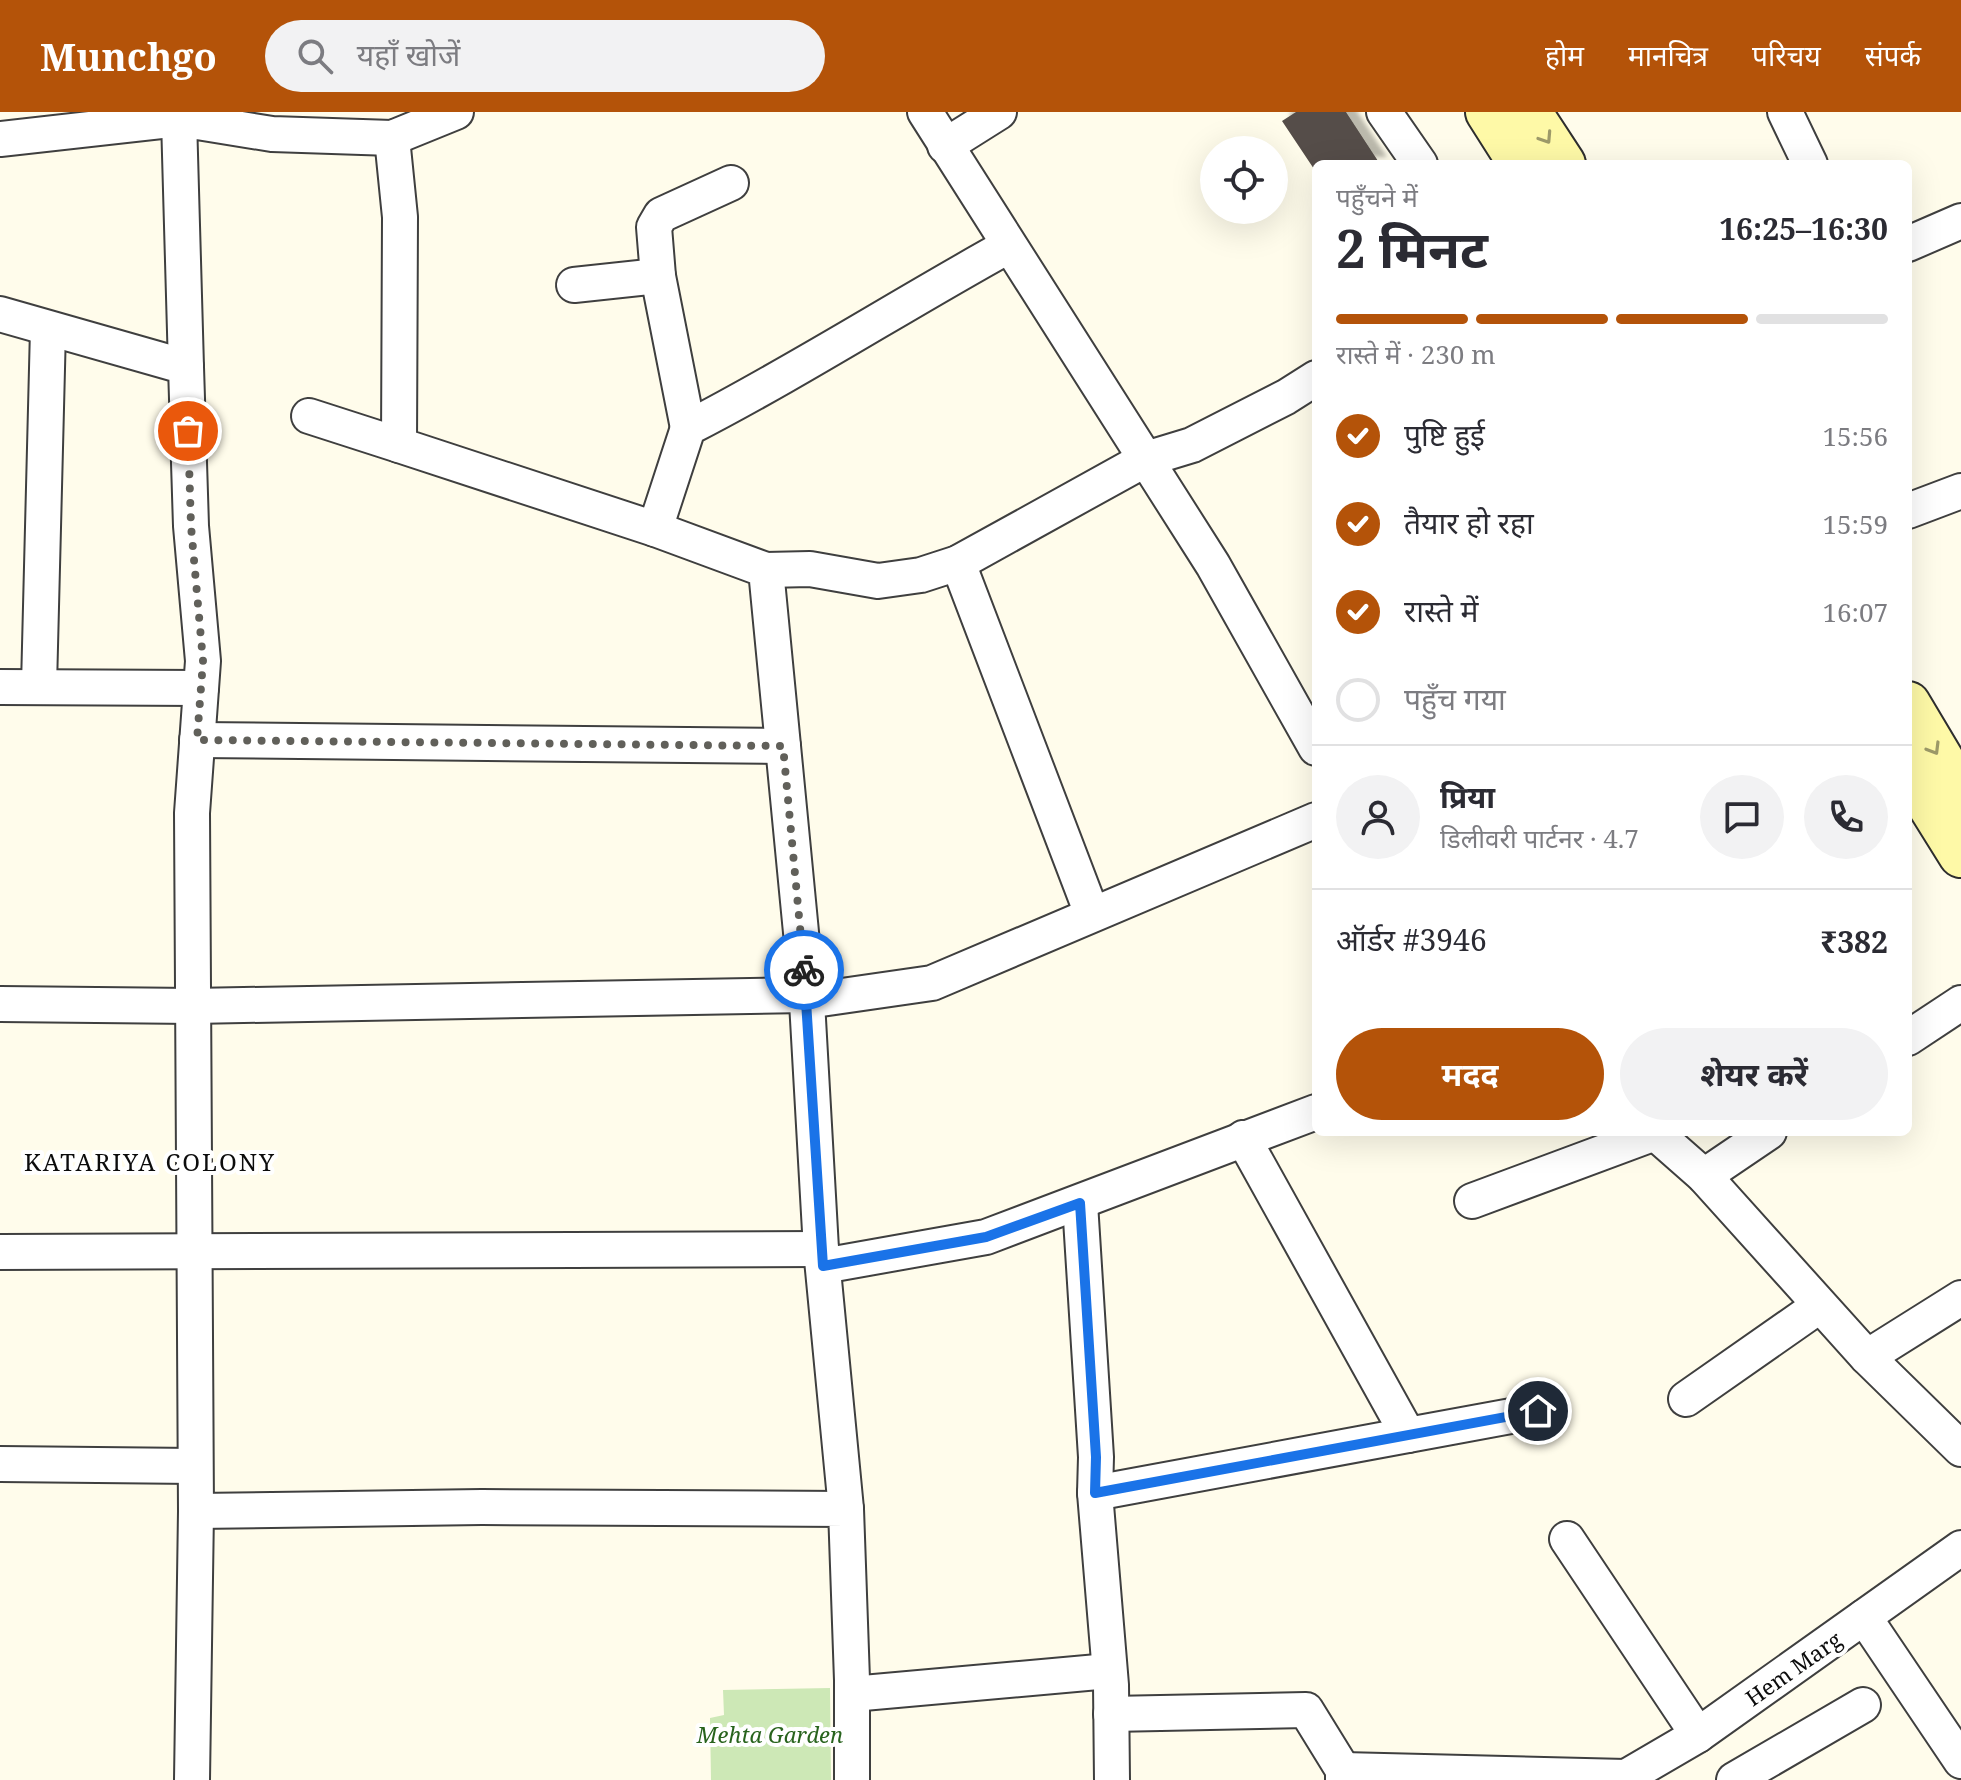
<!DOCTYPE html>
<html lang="hi">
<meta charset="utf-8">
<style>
body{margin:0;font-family:"Noto Serif","Noto Sans Devanagari",serif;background:#f2f2f3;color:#2b2b33;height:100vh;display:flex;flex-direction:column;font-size:30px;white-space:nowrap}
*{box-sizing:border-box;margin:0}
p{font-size:26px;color:#7c7c81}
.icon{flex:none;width:44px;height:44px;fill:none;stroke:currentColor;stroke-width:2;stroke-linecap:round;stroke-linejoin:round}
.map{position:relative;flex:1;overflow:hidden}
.details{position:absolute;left:1312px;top:48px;width:600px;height:976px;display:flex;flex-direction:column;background:#fff;border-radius:12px;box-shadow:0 8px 32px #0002}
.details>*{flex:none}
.tools{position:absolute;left:1200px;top:24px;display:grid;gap:16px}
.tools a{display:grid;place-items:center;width:88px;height:88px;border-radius:50%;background:#fff;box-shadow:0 8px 32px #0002;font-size:40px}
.pin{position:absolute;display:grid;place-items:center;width:68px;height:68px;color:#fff;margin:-34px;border:4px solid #fff;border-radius:50%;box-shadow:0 2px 8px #0007}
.courier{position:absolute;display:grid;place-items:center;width:80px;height:80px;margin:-40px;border:6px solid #1a73e8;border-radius:50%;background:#fff;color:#222;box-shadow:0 2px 10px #0007}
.headline em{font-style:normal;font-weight:700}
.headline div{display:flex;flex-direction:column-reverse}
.headline{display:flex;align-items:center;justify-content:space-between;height:136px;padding:0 24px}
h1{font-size:52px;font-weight:700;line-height:60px}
.bar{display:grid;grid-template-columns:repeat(4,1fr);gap:12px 8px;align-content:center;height:96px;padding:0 24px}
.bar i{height:10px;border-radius:6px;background:#e1e1e2}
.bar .on{background:#b45309}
.bar p{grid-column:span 4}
.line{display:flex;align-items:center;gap:20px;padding:0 24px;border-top:2px solid #e1e1e2}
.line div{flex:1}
.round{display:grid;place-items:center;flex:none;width:84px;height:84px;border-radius:42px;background:#f2f2f3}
ol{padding:0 24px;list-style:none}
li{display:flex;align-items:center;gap:24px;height:88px}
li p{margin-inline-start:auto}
li .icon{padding:8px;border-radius:50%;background:#b45309;color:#fff;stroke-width:4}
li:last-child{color:#7c7c81}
li i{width:44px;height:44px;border:4px solid #e1e1e2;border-radius:50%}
.action{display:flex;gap:16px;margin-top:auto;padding:16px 24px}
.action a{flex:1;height:92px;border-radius:48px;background:#b45309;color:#fff;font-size:32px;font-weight:700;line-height:92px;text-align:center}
.action a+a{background:#f2f2f3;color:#2b2b33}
header{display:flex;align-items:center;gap:48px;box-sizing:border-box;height:112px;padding:0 40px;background:#b45309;color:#fff}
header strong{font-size:38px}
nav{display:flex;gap:44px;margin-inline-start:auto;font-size:28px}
.search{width:560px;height:72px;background:#f2f2f3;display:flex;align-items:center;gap:20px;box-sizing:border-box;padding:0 28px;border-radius:44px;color:#7c7c81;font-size:30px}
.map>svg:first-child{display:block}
.green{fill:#cde8b6}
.building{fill:#554e49;filter:url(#shadow)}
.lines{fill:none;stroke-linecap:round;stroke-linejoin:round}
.street-casing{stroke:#3f3f3f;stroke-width:38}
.secondary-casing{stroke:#2e2e2e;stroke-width:48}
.street{stroke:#fff;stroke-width:34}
.secondary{stroke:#fef9a7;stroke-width:44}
.oneway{stroke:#9d9a69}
.done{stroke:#61605a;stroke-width:8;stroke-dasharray:0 14.4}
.route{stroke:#1a73e8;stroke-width:10}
.labels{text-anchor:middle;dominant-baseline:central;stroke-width:8;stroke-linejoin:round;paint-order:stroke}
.street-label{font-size:22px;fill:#0c0c0c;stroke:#fff}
.park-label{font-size:22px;font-style:italic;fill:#28631d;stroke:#fff}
.neighbourhood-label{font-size:24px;letter-spacing:2px;fill:#0c0c0c;stroke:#fff}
</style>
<header>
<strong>Munchgo</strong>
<div class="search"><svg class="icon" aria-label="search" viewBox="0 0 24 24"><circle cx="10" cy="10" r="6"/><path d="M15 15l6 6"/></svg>यहाँ खोजें</div>
<nav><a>होम</a><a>मानचित्र</a><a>परिचय</a><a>संपर्क</a></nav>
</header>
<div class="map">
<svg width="1961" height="1668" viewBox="0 0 1961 1668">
<defs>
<filter id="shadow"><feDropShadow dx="7" dy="-7" stdDeviation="2" flood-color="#0004"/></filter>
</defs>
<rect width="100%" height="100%" fill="#fffceb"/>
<path class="green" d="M830,1576l1,92h-120l-1,-62 14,-3 -1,-25z"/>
<path class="building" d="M1296,0h50l34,52h-64v8l-34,-51z"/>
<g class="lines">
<defs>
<g id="street">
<path d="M925,0l288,453 103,183"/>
<path d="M1384,0l36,52"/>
<path d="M1785,0l25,52"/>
<path d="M392,26l8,79 -1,228 256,84 111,41 40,414 15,265 25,260"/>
<path d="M0,27l179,-20 -2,-7"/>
<path d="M945,34l54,-34"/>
<path d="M1908,132l53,-23"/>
<path d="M574,173l84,-9"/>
<path d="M0,202l186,53 5,159 12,135 -11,152 4,698 -4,269"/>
<path d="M186,255l-7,-248 93,15 120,4 64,-26"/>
<path d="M309,304l90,29"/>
<path d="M688,316l-30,-152 -4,-49 7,-12 70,-32"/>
<path d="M1908,399l53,-20"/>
<path d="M655,417l33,-101c109,-56 213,-123 320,-182"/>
<path d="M958,451l134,351"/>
<path d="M766,458l44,-1 68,12 43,-6 37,-12 188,-104 46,-14 94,-48 30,-19"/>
<path d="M39,574l9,-357"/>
<path d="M0,575l201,1"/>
<path d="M197,628l586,6"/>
<path d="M807,889l125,-18 384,-163"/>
<path d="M0,892l193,2 613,-11"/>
<path d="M1908,926l53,-35"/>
<path d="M1654,1020l50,44 163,181 94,92"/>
<path d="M1704,1064l65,-44"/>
<path d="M1472,1089l183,-68"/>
<path d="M1080,1091l16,254 -1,36 16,192 1,95"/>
<path d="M0,1140l821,-3"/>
<path d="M823,1154l163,-29 330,-125"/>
<path d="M1867,1245l94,-59"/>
<path d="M1686,1287l133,-93"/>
<path d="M1408,1323l130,-24"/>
<path d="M0,1352l195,2"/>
<path d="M1095,1381l313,-58 -165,-297"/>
<path d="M196,1399l286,-4 364,2 6,171v100"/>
<path d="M1567,1427l131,196"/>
<path d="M1864,1505l97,144"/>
<path d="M852,1582l257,-23"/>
<path d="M1111,1602l195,-4 37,60"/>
<path d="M1343,1668v-10l283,7 2,3"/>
<path d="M1621,1668l77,-45 263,-187"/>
<path d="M1734,1668l129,-75"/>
</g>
<g id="secondary">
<path d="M1488,0l33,52"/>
<path d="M1529,0l34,52"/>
<path d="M1908,592l53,89"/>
<path d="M1908,658l53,85"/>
</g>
</defs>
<use href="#street" class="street-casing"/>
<use href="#secondary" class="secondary-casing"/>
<use href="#street" class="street"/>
<use href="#secondary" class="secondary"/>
</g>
<defs><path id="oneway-chevron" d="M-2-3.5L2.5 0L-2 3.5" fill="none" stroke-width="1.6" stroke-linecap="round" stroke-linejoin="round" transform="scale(2)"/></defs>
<g class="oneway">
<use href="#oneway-chevron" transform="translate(1546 26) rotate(57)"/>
<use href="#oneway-chevron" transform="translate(1934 637) rotate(59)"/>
</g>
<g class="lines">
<path class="done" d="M188,319l3,95 12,135 -6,79 586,6 21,224"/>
<path class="route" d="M804,858l19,296 163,-29 94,-34 16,254 -1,36 443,-82"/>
</g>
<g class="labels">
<g class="street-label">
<text transform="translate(1793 1556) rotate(-35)">Hem Marg</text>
</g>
<g class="park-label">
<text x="770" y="1622">Mehta Garden</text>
</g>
<g class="neighbourhood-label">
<text x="150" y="1049">KATARIYA COLONY</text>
</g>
</g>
</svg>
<div class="tools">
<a><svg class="icon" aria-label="locate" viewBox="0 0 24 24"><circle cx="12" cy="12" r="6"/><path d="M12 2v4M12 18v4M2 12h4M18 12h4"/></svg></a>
</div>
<div class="pin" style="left:188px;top:319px;background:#ea580c"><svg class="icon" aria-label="bag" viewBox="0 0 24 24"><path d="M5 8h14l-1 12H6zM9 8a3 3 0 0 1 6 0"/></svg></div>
<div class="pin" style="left:1538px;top:1299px;background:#1f2937"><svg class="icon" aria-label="home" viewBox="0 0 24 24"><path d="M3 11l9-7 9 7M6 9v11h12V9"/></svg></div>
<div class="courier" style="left:804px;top:858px"><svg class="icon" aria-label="bike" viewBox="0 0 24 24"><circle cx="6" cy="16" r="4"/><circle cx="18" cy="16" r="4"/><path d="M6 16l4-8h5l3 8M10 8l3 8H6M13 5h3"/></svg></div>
<section class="details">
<div class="headline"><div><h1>2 मिनट</h1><p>पहुँचने में</p></div><em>16:25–16:30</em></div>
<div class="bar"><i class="on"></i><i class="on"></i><i class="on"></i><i></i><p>रास्ते में · 230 m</p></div>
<ol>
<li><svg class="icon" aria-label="check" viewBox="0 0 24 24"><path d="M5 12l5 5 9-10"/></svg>पुष्टि हुई<p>15:56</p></li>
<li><svg class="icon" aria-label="check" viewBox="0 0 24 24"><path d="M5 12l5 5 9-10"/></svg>तैयार हो रहा<p>15:59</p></li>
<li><svg class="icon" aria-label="check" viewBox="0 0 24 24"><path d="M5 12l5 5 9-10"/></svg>रास्ते में<p>16:07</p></li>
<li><i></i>पहुँच गया</li>
</ol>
<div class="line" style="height:144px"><a class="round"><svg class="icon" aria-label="person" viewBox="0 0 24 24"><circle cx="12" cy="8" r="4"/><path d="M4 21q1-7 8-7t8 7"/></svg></a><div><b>प्रिया</b><p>डिलीवरी पार्टनर · 4.7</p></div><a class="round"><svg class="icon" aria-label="chat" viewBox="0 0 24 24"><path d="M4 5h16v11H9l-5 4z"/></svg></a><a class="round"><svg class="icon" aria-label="phone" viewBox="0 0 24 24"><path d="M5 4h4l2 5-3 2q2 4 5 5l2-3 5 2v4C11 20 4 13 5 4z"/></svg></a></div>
<div class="line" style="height:104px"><div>ऑर्डर #3946</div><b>₹382</b></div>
<div class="action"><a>मदद</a><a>शेयर करें</a></div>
</section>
</div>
